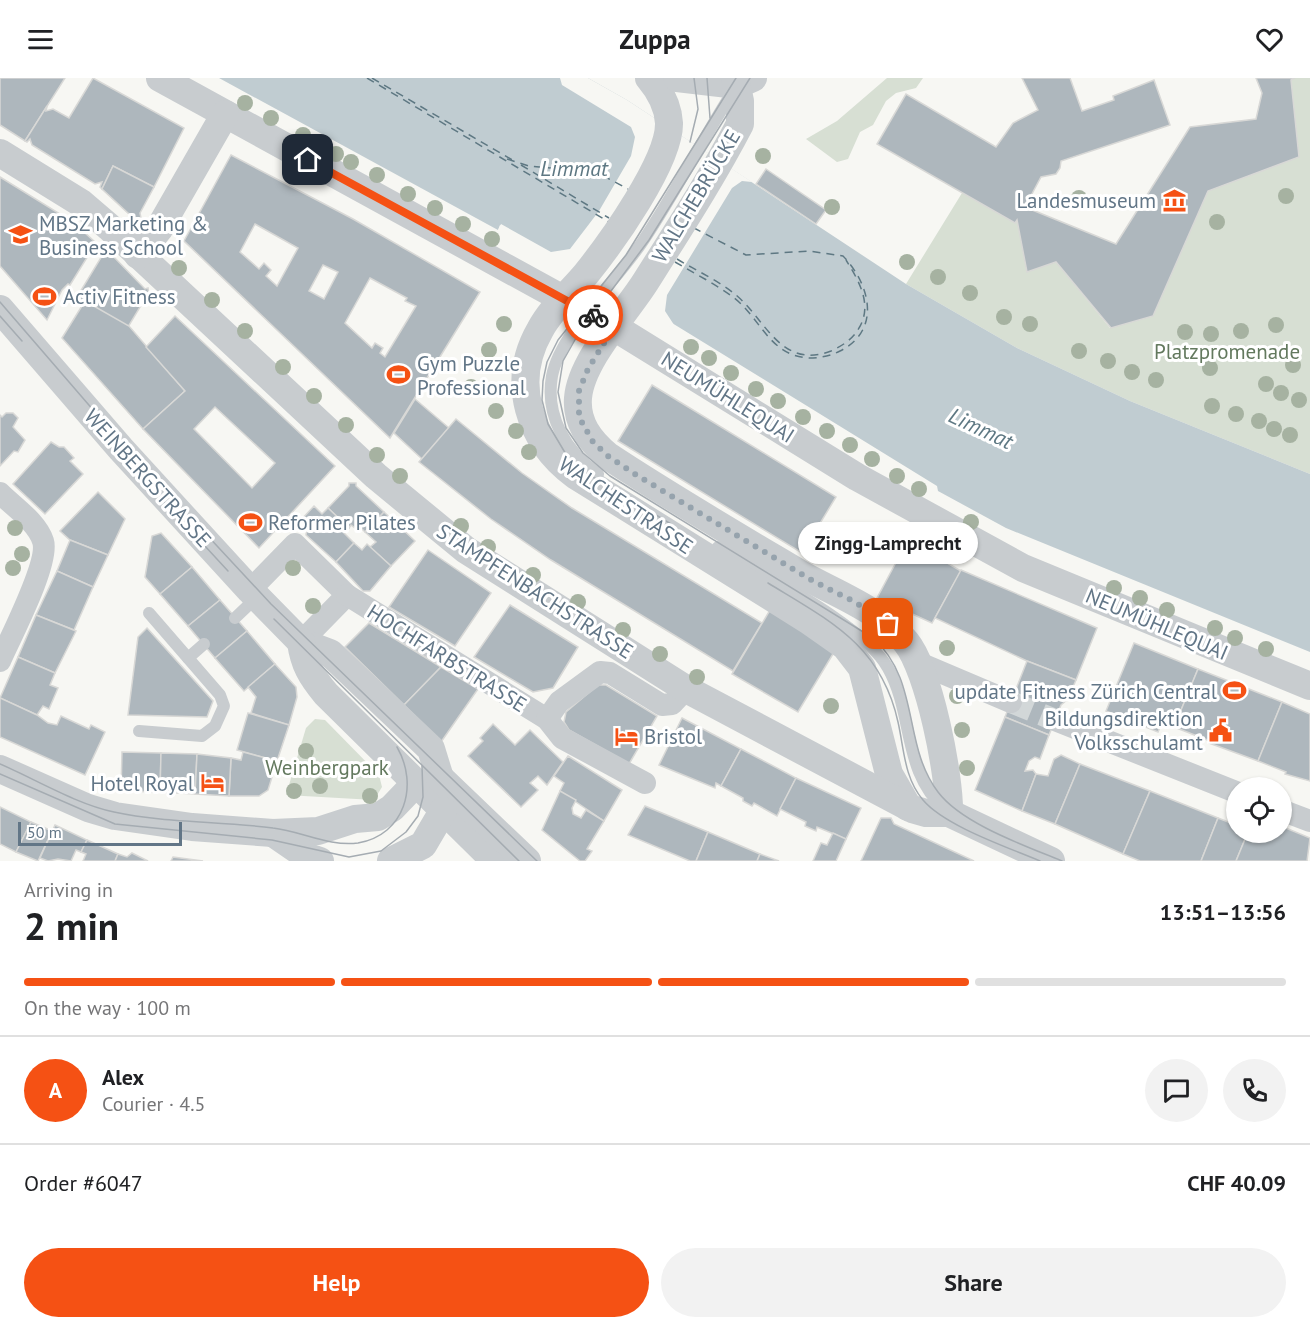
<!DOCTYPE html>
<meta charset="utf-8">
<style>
body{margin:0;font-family:"PT Sans",sans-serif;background:#f2f2f2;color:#202124;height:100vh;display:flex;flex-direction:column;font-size:22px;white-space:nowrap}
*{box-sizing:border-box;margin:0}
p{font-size:20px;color:#757577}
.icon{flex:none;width:33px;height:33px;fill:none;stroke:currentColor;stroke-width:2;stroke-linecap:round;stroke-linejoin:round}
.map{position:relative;height:783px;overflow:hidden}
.drawer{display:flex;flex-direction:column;background:#fff;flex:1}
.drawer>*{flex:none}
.controls{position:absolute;left:1226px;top:699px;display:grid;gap:12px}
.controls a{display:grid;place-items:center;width:66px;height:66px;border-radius:50%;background:#fff;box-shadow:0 2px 4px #0004;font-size:30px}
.scale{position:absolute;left:18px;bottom:15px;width:164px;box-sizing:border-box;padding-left:6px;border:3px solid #627687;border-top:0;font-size:16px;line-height:21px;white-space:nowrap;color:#627687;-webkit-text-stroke:4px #fff;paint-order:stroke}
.pin{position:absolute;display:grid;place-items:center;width:51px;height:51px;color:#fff;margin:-26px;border-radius:12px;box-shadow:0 3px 9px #0006}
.courier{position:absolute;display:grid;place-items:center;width:60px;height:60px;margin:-30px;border:4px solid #f55114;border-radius:50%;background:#fff;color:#222;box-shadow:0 2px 8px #0007}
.bubble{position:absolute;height:42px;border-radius:21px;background:#fff;box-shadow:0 2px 4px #0004;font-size:20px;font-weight:700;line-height:42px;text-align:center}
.summary em{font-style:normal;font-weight:700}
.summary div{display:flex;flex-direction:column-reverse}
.summary{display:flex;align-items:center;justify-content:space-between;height:102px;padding:0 24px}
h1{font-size:39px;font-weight:700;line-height:45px}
.bar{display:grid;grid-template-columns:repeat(4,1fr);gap:9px 6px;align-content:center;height:72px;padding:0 24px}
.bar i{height:8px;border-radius:4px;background:#e0e0e0}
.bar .on{background:#f55114}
.bar p{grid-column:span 4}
.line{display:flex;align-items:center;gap:15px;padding:0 24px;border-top:2px solid #e0e0e0}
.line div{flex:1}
.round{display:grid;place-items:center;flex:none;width:63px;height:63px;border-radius:32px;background:#f2f2f2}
.action{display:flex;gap:12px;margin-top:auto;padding:12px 24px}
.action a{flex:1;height:69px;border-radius:36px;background:#f55114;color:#fff;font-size:24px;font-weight:700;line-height:69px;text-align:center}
.action a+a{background:#f2f2f2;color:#202124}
header{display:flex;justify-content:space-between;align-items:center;height:78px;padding:0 24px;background:#fff;font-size:27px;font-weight:700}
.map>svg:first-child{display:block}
.green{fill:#d7dfd3}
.water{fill:#c0ccd1}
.pier{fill:#f7f7f3}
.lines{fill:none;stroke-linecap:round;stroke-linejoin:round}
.ferry{stroke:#5e7883;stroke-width:1.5;stroke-dasharray:8 6;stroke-linecap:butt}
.building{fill:#aeb7bd;stroke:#d8d8d6;stroke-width:1.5;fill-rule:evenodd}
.minor-tunnel{stroke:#d2d7d8;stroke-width:22;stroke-dasharray:22 11;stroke-linecap:butt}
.service{stroke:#c8cccf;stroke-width:12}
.minor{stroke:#c8cccf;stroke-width:22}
.tertiary{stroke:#c8cccf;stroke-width:28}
.tram{stroke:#a5acb2;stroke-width:1.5}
.tree{fill:#a6b2a1}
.done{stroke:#96a3ad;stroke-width:6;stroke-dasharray:0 10.8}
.route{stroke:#f55114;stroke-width:8}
.labels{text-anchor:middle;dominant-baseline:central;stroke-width:6;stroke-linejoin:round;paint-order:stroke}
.street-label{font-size:21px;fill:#627687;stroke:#fff}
.poi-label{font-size:21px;fill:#627687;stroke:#fff;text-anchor:start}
.park-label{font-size:21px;fill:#63795e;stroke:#fff}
.water-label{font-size:22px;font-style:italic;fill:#5e7883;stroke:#fff}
</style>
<header><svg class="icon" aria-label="menu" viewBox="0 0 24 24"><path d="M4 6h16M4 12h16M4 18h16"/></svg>Zuppa<svg class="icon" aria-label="heart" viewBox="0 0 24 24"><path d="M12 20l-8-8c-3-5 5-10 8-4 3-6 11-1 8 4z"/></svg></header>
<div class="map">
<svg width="1310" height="783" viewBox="0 0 1310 783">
<rect width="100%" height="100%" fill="#f7f7f3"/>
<g class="green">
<path d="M887,0h36l-7,10 -20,5 -10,8 -13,24 -13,7 -12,27 -11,3 -31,-23 31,-18z"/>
<path d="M1295,0h15v396l-180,-73 -113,-53 -111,-64 56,-91 55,27 10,51 29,-9 54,66 43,-12 55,-125 91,-34 -8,-77z"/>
<path d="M315,641l10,1 54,55 3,12 -8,13 -88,-5 20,-67z"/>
</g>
<path class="water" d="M219,0h369l39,22 279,184 111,64 113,53 180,73v178l-304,-124 -68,-37 -1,-5 -265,-163 -172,-98 -2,5z"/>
<path class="pier" d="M560,0h28l39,22 125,82 -10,-1 -10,7 -65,107 -2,16 13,20 -176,-102 -4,1 3,-6 50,28 19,-3 29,-38 32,-55 4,-19 -4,-10 -69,-42z"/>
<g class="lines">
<g class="ferry">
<path d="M367,0l242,144"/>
<path d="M372,0l142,83"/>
<path d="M507,81l22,7 67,6 32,17"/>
<path d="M521,87l88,53"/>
<path d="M677,181c20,12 42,22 59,36 30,25 45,75 95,56 11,-5 22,-12 28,-23 14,-23 0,-47 -13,-68"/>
<path d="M675,184c19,11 40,22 58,35 28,21 36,59 76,61 11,0 21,-2 31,-7 42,-21 30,-67 3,-95l-34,-5 -63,4 -52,-27"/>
</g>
</g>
<g class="building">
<path d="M0,0h65l-40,63 -25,-16z"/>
<path d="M93,0l91,50 -30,59 -41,-21 -11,23 -2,-2 2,-5 -7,2 -63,-39 -2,-6 -3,3 -2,-1 22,-35 -1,5 7,-2 16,9z"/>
<path d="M1022,0h48l12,33 32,-11 -1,-4 41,-16 16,45 -109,36 -1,7 -4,6 -15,3 -16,30 91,37 74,-117 66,-8 6,-26 -6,-15h39l-4,2 8,77 -91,34 -55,125 -42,12 -55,-66 -29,10 -10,-52 -2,3 -138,-79 29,-50 90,53 17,-24 25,-13z"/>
<path d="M231,77l122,64 127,73 -90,146 -206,-197zM255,146l43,24 -21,38 -11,-10 5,-6 -7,-7 -5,6 -19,-17zM323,187l15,7 -14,27 -15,-8zM370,200l37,20 -2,3 11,5 -31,51 -5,-4 3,-5 -8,-5 -3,5 -27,-25z"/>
<path d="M113,88l41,21 -14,26 1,5 -10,1 -1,-4 -28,-26z"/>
<path d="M766,91l60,41 -10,14 -60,-40z"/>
<path d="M0,99l73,45 23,21 -26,42 -2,-1 -6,6 -15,30 -47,-54z"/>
<path d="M109,174l36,37 3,-1 1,8 -3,1 -18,30 -51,-30 25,-41 -1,-3z"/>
<path d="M85,223l44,25 56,65 -42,38 -81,-91z"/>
<path d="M175,238l160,150 -76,82 -116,-119 42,-38 -39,-44zM215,329l60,56 -23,25 -58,-59z"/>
<path d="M652,307l184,112 -34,56 -184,-112z"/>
<path d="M415,321l34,29 -27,31 -28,-26z"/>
<path d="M6,335h7l5,5 -5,9 12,13 -7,12 -4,-1 -14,15v-51l2,2z"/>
<path d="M456,341l66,54 50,35 190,115 -29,48 -182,-111 -60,-41 -72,-57z"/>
<path d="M51,364l8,5h5l10,11 -4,3 13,13 -38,40 -32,-30z"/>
<path d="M349,405h7v3l28,26 -19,20 -7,-7 -3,3 -4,-3 -2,3 -21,-20 21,-22z"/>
<path d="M98,414l27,27 -17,36 -38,-15 -10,-9z"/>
<path d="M314,428l8,8 6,-6 21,20 -5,5 10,10 -18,19 -30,-27 1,-7 -7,-7z"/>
<path d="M384,434l31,29 -24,25 -21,-19 6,-5 -11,-10z"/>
<path d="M161,455l31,34 -32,27 -15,-17 7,-41z"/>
<path d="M70,462l38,15 -15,32 -36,-16z"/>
<path d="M908,462l53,31 -29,52 -55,-25z"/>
<path d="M354,465l8,7 5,-6 24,22 -21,25h-7l-27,-29z"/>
<path d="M428,472l63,43 -36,53 -66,-39z"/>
<path d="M192,489l28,33 -32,26 -28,-32z"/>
<path d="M961,492l136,58 -21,52 -49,-19 -92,-43z"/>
<path d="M57,493l36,16 -19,43 -38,-15z"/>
<path d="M220,522l27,31 -32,27 -27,-32z"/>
<path d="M510,527l68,42 -25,41 -20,4 -59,-35z"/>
<path d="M770,532l66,39 -38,63 -66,-38z"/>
<path d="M36,537l40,16 -21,42 -37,-16z"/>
<path d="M369,545l72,44 -37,38 -59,-58z"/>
<path d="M147,550l66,73 -6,16 -79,-2 10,-78z"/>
<path d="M247,553l28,33 -31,27 -29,-33z"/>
<path d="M1134,565l64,26 -24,58 -12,-5 -4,10 -52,-21z"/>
<path d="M18,579l37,16 -5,12 8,3 -9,21 -6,-3 -6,9 -37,-17z"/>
<path d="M1027,583l49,19 -8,19 -7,6 -12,30 -44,-18z"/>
<path d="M275,586l21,23 1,10 -8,28 -38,-12 5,-16 -8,-10z"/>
<path d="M441,589l37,22 -37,53 -37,-37z"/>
<path d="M1198,591l84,33 -24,59 -49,-18 1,-2 -36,-14z"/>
<path d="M598,607h8l51,31 -28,48 -60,-34 -5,-8 2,-10z"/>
<path d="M0,620l37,17 11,8 9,2 4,-9 28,13 2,-4 14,7 -20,43 -85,-38z"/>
<path d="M1282,624l28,12v67l-25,-7 1,-2 -28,-11z"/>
<path d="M248,635l41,12 -12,36 -40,-11z"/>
<path d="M1005,639l44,18 -9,24 -5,-2 -6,4 -4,10 8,-1 3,4 -14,37 -47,-21z"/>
<path d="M682,640l59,31 -20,37 -5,-3 -1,5 -56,-23z"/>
<path d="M493,646l22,21 15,-15 33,32 -16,23 -9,-9 -8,7 8,7 -17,17 -53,-51 15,-15 -3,-3z"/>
<path d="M741,671l55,29 -19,38 -23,-13 -2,3 -9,-5v-3l-22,-12z"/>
<path d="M122,674l39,1 -1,39 -39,-1z"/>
<path d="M243,674l34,9 -9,29 -9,6h-30l2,-38 10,2z"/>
<path d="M161,675l36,1 -2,40 -35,-2z"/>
<path d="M197,676l34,4 -2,38 -34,-2z"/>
<path d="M1061,677l19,9 -25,60 -33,-13 14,-37 12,2 6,-17z"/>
<path d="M568,678l54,34 -18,31 -44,-30 4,-8 -10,-7z"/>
<path d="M1080,686l70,27 -27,63 -68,-30z"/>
<path d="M796,700l65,30 -15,31 -29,-12 -1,4 -11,-5 1,-4 -26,-13z"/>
<path d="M560,713l16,9 -4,8 1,6 8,4 5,-8 18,11 -17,28 5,2 -7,10h-5l-38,-31z"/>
<path d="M1150,713l68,27 -17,43h-61l-17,-7z"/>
<path d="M645,728l63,26 -12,29h-6l-62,-26z"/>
<path d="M0,729l31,15 -15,30 -16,-8z"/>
<path d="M881,740h10l3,6 80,37h-113z"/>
<path d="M1218,740l18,7v7h12l-12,29h-35z"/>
<path d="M31,744l21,9 -14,30 -22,-9z"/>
<path d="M55,747l32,15 -6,12 -5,-2 -5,11 -13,-2 -10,2 -8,-3z"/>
<path d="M1281,748l29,12 -3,23h-71l12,-29h33z"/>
<path d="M708,754l52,22 -3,7h-61z"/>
<path d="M833,755l13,6 -10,22h-23l8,-18 6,2z"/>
<path d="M87,762l31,14 -3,7h-32l3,-7 -5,-2z"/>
<path d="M132,775l16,8h-33l3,-7 9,3z"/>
<path d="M760,776l19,7h-22z"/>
<path d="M173,779l30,4h-32z"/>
</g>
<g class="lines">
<path class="minor-tunnel" d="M1011,624l44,18"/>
<g class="service">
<path d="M598,396c-32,-22 -53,-58 -46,-98 8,-43 66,-97 91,-135 33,-49 60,-103 92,-153"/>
<path d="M718,469c44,27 146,78 170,121 26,46 14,104 57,141"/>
<path d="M235,540l22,-21"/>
<path d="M188,580l16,-14"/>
<path d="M139,653l63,5 13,-10 9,-20 -4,-11 -71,-82"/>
</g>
<g class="minor">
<path d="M0,415c14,14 37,29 43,48 7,21 -33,97 -43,120"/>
<path d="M250,512l45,-46 52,51 -46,47"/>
<path d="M347,517l200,124 15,19 83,45"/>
<path d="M919,585l92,39"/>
<path d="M547,641l12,-17 41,-30 10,1 52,32 10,-1 14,-15"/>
<path d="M1055,642l181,72"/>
<path d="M1281,732l29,11"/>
</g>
<g class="tertiary">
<path d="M160,0l454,249 243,150 166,91 287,118"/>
<path d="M649,0c11,13 19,27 20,45 1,38 -58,120 -83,151 -15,18 -35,35 -46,56 -30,52 -11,111 35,145l233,145 37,26 17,22 27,106 19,33"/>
<path d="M677,0l60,7 16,-7"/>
<path d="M735,0l5,23v23c-28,54 -62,106 -94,157 -20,32 -65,79 -68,117 -2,25 12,43 30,58 62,41 127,79 191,117 37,21 79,35 107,69 23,28 44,134 43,171"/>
<path d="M0,75l81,50 28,24 267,249 90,74 220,139 226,120 14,4h23l102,48"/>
<path d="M138,177l21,-26 66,-115"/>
<path d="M0,231l121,140 129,141 51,52 29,11 101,96 9,29 3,33"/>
<path d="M301,564c3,22 10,34 25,52l161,159 24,8"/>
<path d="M0,691l88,39 27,8 77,11 81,6 45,-2 37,-12 23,-2 14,-9 24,-25"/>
<path d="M440,700l87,83"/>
<path d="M273,755l35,24 12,4"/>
<path d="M391,783l32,-16 20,-34"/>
</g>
<g class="tram">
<path d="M707,0l3,40"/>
<path d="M750,0l-101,162 -73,98 -13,23 -5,31 8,36 17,25 27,23 263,162c48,43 29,107 65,154 24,32 88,54 124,69"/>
<path d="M690,64l8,-33 -4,-31"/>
<path d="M0,224l126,146 145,156 266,257"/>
<path d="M0,238l22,25"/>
<path d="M144,402l84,91"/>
<path d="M671,446l-85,-51 -19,-17 -19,-32 -6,-24 1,-19 4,-19 11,-22 68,-85 110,-177"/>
<path d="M768,505c62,38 113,62 130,139 6,26 6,56 25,78 22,26 84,47 117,61"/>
<path d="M274,541l245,242"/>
<path d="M0,686c35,15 76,40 114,48 51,11 106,9 159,16 28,3 56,19 85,15 47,-8 61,-58 39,-96"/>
<path d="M0,696l115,50 157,16 77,17 32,-6 25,-19 12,-16 5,-19 -1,-31"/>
</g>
</g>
<g class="tree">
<circle cx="245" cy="25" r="8"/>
<circle cx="271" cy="40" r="8"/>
<circle cx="303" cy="57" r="8"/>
<circle cx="336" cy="76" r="8"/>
<circle cx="763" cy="78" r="8"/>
<circle cx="351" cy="84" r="8"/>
<circle cx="377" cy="97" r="8"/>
<circle cx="408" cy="116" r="8"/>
<circle cx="1286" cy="118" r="8"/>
<circle cx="1079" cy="120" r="8"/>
<circle cx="832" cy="129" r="8"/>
<circle cx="435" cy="130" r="8"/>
<circle cx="1217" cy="144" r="8"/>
<circle cx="463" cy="146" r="8"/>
<circle cx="492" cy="161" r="8"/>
<circle cx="907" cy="184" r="8"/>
<circle cx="179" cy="190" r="8"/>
<circle cx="938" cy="199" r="8"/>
<circle cx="970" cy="215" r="8"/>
<circle cx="212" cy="222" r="8"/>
<circle cx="1004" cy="239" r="8"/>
<circle cx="504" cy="246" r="8"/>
<circle cx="1030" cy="246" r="8"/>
<circle cx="1276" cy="247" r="8"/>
<circle cx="245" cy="253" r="8"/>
<circle cx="1241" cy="253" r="8"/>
<circle cx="1185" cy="254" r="8"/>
<circle cx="1211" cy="256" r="8"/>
<circle cx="691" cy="269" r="8"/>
<circle cx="489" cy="272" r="8"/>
<circle cx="1079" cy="273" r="8"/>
<circle cx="709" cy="280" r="8"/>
<circle cx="1108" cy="283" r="8"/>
<circle cx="1293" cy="287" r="8"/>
<circle cx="283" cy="289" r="8"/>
<circle cx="1210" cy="290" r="8"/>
<circle cx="1132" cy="294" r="8"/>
<circle cx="731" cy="295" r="8"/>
<circle cx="1156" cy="302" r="8"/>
<circle cx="1266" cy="306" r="8"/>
<circle cx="471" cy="309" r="8"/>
<circle cx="756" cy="311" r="8"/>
<circle cx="1281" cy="315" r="8"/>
<circle cx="314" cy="318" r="8"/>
<circle cx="1299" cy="322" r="8"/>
<circle cx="778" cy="323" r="8"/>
<circle cx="1212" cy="328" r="8"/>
<circle cx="496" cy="333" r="8"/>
<circle cx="1236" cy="336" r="8"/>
<circle cx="803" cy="339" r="8"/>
<circle cx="1259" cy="343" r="8"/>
<circle cx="346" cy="347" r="8"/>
<circle cx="1274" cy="351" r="8"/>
<circle cx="516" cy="353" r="8"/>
<circle cx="827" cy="353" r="8"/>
<circle cx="1290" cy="357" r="8"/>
<circle cx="850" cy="367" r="8"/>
<circle cx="529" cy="374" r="8"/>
<circle cx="377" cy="377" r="8"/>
<circle cx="872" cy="381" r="8"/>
<circle cx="400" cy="398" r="8"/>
<circle cx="897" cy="398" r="8"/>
<circle cx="919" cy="411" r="8"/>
<circle cx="971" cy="444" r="8"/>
<circle cx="461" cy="448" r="8"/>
<circle cx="15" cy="450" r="8"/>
<circle cx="488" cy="469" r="8"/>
<circle cx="22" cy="476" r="8"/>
<circle cx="13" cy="490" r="8"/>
<circle cx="293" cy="490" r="8"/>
<circle cx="533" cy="497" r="8"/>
<circle cx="1114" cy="510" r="8"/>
<circle cx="1140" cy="520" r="8"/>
<circle cx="578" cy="524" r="8"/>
<circle cx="313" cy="528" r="8"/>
<circle cx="1167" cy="532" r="8"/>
<circle cx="1215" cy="550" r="8"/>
<circle cx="623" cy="552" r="8"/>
<circle cx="1235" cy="560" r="8"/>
<circle cx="947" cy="570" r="8"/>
<circle cx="1266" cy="571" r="8"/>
<circle cx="660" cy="576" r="8"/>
<circle cx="697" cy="599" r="8"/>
<circle cx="957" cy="618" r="8"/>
<circle cx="831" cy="628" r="8"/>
<circle cx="962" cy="652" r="8"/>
<circle cx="306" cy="673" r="8"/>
<circle cx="967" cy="690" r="8"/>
<circle cx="320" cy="708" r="8"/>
<circle cx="294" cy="713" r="8"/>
<circle cx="370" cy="718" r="8"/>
</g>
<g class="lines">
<path class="done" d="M593,237l21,12 -26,42 -9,22v26l14,25 15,14 30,20 175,105 42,21 33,22"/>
<path class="route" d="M308,82l285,155"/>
</g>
<defs>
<symbol id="museum-bare" viewBox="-9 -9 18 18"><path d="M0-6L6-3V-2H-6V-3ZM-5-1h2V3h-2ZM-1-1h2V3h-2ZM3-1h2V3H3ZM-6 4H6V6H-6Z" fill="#f55114" stroke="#fff" stroke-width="2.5" paint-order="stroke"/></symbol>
<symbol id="university-bare" viewBox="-9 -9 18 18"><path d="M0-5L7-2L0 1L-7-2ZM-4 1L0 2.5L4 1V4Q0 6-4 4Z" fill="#f55114" stroke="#fff" stroke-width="2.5" paint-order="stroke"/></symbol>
<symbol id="stadium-bare" viewBox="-9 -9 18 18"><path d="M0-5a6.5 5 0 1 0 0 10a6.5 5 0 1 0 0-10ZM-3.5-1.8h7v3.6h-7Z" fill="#f55114" stroke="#fff" stroke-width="2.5" paint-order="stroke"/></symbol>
<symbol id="civic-bare" viewBox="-9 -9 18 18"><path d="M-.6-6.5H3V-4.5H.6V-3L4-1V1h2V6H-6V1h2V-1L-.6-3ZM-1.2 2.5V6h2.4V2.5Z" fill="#f55114" stroke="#fff" stroke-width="2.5" paint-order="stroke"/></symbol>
<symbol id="hotel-bare" viewBox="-9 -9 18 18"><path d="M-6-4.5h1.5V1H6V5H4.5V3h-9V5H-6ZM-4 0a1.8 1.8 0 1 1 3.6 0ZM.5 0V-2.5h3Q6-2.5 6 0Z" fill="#f55114" stroke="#fff" stroke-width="2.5" paint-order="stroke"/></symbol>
</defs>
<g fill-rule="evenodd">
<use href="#museum-bare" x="1158" y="106" width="33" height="33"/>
<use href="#university-bare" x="4" y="140" width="33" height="33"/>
<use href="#stadium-bare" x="28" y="202" width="33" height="33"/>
<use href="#stadium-bare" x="382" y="280" width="33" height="33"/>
<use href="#stadium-bare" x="234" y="428" width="33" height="33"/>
<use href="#stadium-bare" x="1218" y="596" width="33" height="33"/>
<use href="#civic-bare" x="1204" y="636" width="33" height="33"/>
<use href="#hotel-bare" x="610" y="642" width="33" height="33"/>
<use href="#hotel-bare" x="196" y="688" width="33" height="33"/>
</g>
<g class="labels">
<g class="street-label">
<text transform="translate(696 118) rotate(-59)">WALCHEBRÜCKE</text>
<text transform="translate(728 319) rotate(32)">NEUMÜHLEQUAI</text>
<text transform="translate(148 400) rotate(48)">WEINBERGSTRASSE</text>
<text transform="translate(626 427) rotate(34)">WALCHESTRASSE</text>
<text transform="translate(535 513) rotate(33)">STAMPFENBACHSTRASSE</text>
<text transform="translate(1157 546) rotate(23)">NEUMÜHLEQUAI</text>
<text transform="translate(447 580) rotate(32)">HOCHFARBSTRASSE</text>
</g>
<g class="poi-label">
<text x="1156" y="122" text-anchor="end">Landesmuseum</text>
<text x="39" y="145">MBSZ Marketing &amp;<tspan x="39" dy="24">Business School</tspan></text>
<text x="63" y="218">Activ Fitness</text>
<text x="417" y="285">Gym Puzzle<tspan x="417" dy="24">Professional</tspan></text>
<text x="268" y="444">Reformer Pilates</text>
<text x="1217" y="613" text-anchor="end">update Fitness Zürich Central</text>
<text x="1203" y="640" text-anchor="end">Bildungsdirektion<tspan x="1203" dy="24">Volksschulamt</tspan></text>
<text x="644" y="658">Bristol</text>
<text x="194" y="705" text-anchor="end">Hotel Royal</text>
</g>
<g class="park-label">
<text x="1227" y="273">Platzpromenade</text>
<text x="327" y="689">Weinbergpark</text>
</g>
<g class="water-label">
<text x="574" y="90">Limmat</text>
<text transform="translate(981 350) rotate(25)">Limmat</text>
</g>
</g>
</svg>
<div class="controls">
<a><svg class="icon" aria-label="locate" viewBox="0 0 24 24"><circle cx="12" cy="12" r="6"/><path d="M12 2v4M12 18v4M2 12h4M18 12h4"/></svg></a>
</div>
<div class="scale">50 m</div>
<div class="pin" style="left:888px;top:546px;background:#ea580c"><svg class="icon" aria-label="bag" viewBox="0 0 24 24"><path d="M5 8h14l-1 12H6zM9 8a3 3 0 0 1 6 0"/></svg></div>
<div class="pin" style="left:308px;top:82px;background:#1f2937"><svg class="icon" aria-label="home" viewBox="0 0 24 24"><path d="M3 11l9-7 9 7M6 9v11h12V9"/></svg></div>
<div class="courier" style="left:593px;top:237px"><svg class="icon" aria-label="bike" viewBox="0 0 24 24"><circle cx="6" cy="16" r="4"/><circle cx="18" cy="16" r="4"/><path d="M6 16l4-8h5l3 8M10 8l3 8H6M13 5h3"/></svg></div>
<div class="bubble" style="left:798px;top:444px;width:180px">Zingg-Lamprecht</div>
</div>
<section class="drawer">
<div class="summary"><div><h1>2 min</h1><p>Arriving in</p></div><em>13:51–13:56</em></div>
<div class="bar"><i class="on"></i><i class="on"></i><i class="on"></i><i></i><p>On the way · 100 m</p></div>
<div class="line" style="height:108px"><b class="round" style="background:#f55114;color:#fff">A</b><div><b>Alex</b><p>Courier · 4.5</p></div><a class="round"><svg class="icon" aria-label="chat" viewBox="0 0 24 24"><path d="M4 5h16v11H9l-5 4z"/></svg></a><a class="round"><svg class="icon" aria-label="phone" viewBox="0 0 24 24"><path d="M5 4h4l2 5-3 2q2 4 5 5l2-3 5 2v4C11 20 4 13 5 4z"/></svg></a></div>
<div class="line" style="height:78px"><div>Order #6047</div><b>CHF 40.09</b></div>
<div class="action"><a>Help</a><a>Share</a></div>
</section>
